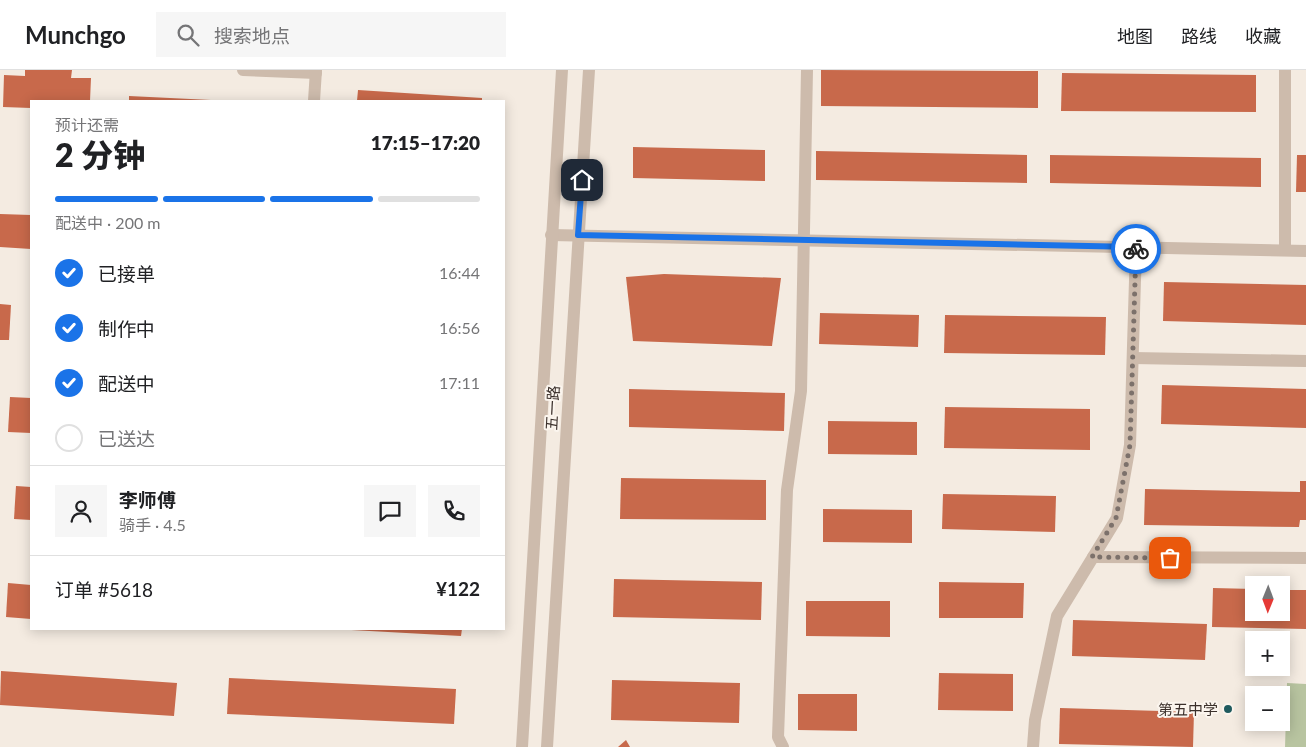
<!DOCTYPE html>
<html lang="zh">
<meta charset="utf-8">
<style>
body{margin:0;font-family:Lato,"Noto Sans SC",sans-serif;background:#f6f6f6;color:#202124;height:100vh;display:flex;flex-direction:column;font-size:19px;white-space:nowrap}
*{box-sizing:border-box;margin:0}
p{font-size:16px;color:#757577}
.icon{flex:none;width:28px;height:28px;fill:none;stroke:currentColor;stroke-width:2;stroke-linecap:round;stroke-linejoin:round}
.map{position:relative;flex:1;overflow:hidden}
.sheet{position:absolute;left:30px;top:30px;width:475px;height:530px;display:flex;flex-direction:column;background:#fff;border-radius:0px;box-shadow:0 2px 12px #0003}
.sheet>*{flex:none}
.needle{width:32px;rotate:181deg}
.controls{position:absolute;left:1245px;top:506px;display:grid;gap:10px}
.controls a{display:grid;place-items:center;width:45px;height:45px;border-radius:0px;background:#fff;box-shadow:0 2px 12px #0003;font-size:25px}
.pin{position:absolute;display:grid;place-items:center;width:42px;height:42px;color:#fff;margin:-21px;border-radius:10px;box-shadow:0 2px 8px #0006}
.courier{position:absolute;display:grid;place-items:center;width:50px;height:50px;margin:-25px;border:4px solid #1a73e8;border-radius:50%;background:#fff;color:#222;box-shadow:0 1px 6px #0007}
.summary em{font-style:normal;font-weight:800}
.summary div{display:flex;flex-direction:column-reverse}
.summary{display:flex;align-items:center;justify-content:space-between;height:85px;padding:0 25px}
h1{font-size:32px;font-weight:800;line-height:38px}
.bar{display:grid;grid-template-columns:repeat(4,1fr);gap:8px 5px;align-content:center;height:60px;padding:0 25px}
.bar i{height:6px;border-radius:4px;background:#e0e0e0}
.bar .active{background:#1a73e8}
.bar p{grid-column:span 4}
.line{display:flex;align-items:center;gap:12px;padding:0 25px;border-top:1px solid #e0e0e0}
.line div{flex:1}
.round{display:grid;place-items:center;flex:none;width:52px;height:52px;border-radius:0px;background:#f6f6f6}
ol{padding:0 25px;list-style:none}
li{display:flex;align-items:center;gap:15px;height:55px}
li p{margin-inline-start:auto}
li .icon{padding:5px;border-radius:50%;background:#1a73e8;color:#fff;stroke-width:4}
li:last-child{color:#757577}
li i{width:28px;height:28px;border:2px solid #e0e0e0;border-radius:50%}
header{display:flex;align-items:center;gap:30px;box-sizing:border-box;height:70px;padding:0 25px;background:#fff;border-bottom:1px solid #e0e0e0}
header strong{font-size:24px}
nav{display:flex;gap:28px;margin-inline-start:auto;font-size:18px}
.search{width:350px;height:45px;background:#f6f6f6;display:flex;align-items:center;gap:12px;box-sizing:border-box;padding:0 18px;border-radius:0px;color:#757577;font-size:19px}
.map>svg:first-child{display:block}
.green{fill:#b8c4a0}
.building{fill:#c8694b}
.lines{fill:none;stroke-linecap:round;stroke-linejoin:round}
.minor{stroke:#cdbbac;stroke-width:12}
.tertiary{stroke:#cdbbac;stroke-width:12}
.done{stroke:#7c716b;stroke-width:5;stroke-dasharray:0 9}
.route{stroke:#1a73e8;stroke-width:6}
.poi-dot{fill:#1f5a5e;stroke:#fbf5ee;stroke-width:2}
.labels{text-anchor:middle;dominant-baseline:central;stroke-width:4;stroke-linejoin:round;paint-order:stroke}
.street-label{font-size:15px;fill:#3b302b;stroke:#fbf5ee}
.poi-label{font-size:15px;fill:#3b302b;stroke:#fbf5ee;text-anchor:end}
</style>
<header>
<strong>Munchgo</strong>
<div class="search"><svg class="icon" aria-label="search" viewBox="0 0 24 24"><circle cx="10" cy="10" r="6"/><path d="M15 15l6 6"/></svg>搜索地点</div>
<nav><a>地图</a><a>路线</a><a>收藏</a></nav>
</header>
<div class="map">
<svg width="1306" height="677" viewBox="0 0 1306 677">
<rect width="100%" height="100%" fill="#f4ebe1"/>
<path class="green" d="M1287,613l19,1v63h-21z"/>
<g class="building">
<path d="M25,0h47l-1,8h20l-1,23h-59v7l-28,-1 1,-32 21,1z"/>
<path d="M821,0l217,1v37l-217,-2z"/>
<path d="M1062,3l194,2v37l-195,-1z"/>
<path d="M358,20l124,8v3h-125z"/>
<path d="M129,26l82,4v1h-82z"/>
<path d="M633,77l132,3v31l-132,-3z"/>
<path d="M816,81l211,4v28l-211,-3z"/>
<path d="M1050,85l211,3v29l-211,-4z"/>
<path d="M1297,85h9v37h-10z"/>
<path d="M0,144l31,1v34l-31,-2z"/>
<path d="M664,204l117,4 -9,68 -139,-5 -7,-64z"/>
<path d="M1164,212l142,3v40l-143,-4z"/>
<path d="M0,234l11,1 -2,35h-9z"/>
<path d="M820,243l99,2 -1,32 -99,-3z"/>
<path d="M945,245l161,2 -1,38 -161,-2z"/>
<path d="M1162,315l144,4v39l-145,-4z"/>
<path d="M629,319l156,4 -1,38 -155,-4z"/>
<path d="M10,327l21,1v35l-23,-1z"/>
<path d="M945,337l145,2v41l-146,-2z"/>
<path d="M828,351l89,1v33l-89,-1z"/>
<path d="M621,408l145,2v40l-146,-1z"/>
<path d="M1300,411h6v39h-6l-1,7 -155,-2 1,-36 155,3z"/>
<path d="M16,416l15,1v33l-17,-1z"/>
<path d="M943,424l113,2 -1,36 -113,-3z"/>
<path d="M823,439l89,1v33l-89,-1z"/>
<path d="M614,509l148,3 -1,38 -148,-3z"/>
<path d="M939,512l85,1 -1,35h-84z"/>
<path d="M8,513l23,2v34l-25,-2z"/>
<path d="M1213,518l41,1v23h27v-22h25v39l-94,-2z"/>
<path d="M806,531h84v36l-84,-1z"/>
<path d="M1073,550l134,4 -2,36 -133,-4z"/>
<path d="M333,559h129l-1,7z"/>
<path d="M1,601l176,12 -3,33 -174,-11z"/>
<path d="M939,603l74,1v37l-75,-1z"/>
<path d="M229,608l227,11 -2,35 -227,-10z"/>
<path d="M612,610l128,3 -1,40 -128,-3z"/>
<path d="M798,624h59v37l-59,-1z"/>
<path d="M1060,638l134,4 -1,35 -134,-3z"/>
<path d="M626,670l4,7h-12z"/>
</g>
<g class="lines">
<g class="minor">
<path d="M243,0l73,3"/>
<path d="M314,31l2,-31"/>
<path d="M551,165l755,16"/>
<path d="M1285,180v-180"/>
<path d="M1133,288l173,3"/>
<path d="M1093,487l213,1"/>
<path d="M783,677l-5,-10 9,-247 14,-99 6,-321"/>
<path d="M1033,677l2,-27 22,-104 60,-98 13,-73 6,-198"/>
</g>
<g class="tertiary">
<path d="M522,677l40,-677"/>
<path d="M547,677l42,-677"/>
</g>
</g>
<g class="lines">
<path class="done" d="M1136,179l-6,196 -14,73 -24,39 78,1"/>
<path class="route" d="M582,110l-4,55 558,12v2"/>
</g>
<circle class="poi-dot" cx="1228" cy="639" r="5"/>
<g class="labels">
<g class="street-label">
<text transform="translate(552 338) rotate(-87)">五一路</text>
</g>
<g class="poi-label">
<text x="1218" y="639">第五中学</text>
</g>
</g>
</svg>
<div class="controls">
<a><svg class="needle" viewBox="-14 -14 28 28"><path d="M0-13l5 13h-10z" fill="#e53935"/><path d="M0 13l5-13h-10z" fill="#757577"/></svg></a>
<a>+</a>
<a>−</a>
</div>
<div class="pin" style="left:1170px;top:488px;background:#ea580c"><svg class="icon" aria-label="bag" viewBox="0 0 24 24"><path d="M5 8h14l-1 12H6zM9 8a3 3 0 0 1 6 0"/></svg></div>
<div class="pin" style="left:582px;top:110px;background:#1f2937"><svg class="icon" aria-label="home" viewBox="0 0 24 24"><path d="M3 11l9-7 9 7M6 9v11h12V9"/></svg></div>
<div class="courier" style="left:1136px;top:179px"><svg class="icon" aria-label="bike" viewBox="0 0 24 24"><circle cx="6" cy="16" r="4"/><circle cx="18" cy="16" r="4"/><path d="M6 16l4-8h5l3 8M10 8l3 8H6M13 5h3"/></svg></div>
<section class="sheet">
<div class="summary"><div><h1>2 分钟</h1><p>预计还需</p></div><em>17:15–17:20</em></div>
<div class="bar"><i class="active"></i><i class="active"></i><i class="active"></i><i></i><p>配送中 · 200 m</p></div>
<ol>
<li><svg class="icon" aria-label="check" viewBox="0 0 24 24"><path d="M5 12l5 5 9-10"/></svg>已接单<p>16:44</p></li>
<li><svg class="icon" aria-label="check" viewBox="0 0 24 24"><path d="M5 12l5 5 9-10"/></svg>制作中<p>16:56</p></li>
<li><svg class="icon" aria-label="check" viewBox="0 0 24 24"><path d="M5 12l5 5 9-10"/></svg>配送中<p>17:11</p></li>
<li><i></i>已送达</li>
</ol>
<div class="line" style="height:90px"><a class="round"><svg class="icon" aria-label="person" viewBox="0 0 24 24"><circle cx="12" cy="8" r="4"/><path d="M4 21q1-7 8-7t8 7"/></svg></a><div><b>李师傅</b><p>骑手 · 4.5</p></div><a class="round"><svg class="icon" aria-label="chat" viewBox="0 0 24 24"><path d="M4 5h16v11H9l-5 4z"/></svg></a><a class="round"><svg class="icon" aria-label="phone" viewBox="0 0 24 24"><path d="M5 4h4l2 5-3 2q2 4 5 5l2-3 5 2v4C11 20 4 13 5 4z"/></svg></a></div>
<div class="line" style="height:65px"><div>订单 #5618</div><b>¥122</b></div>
</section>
</div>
